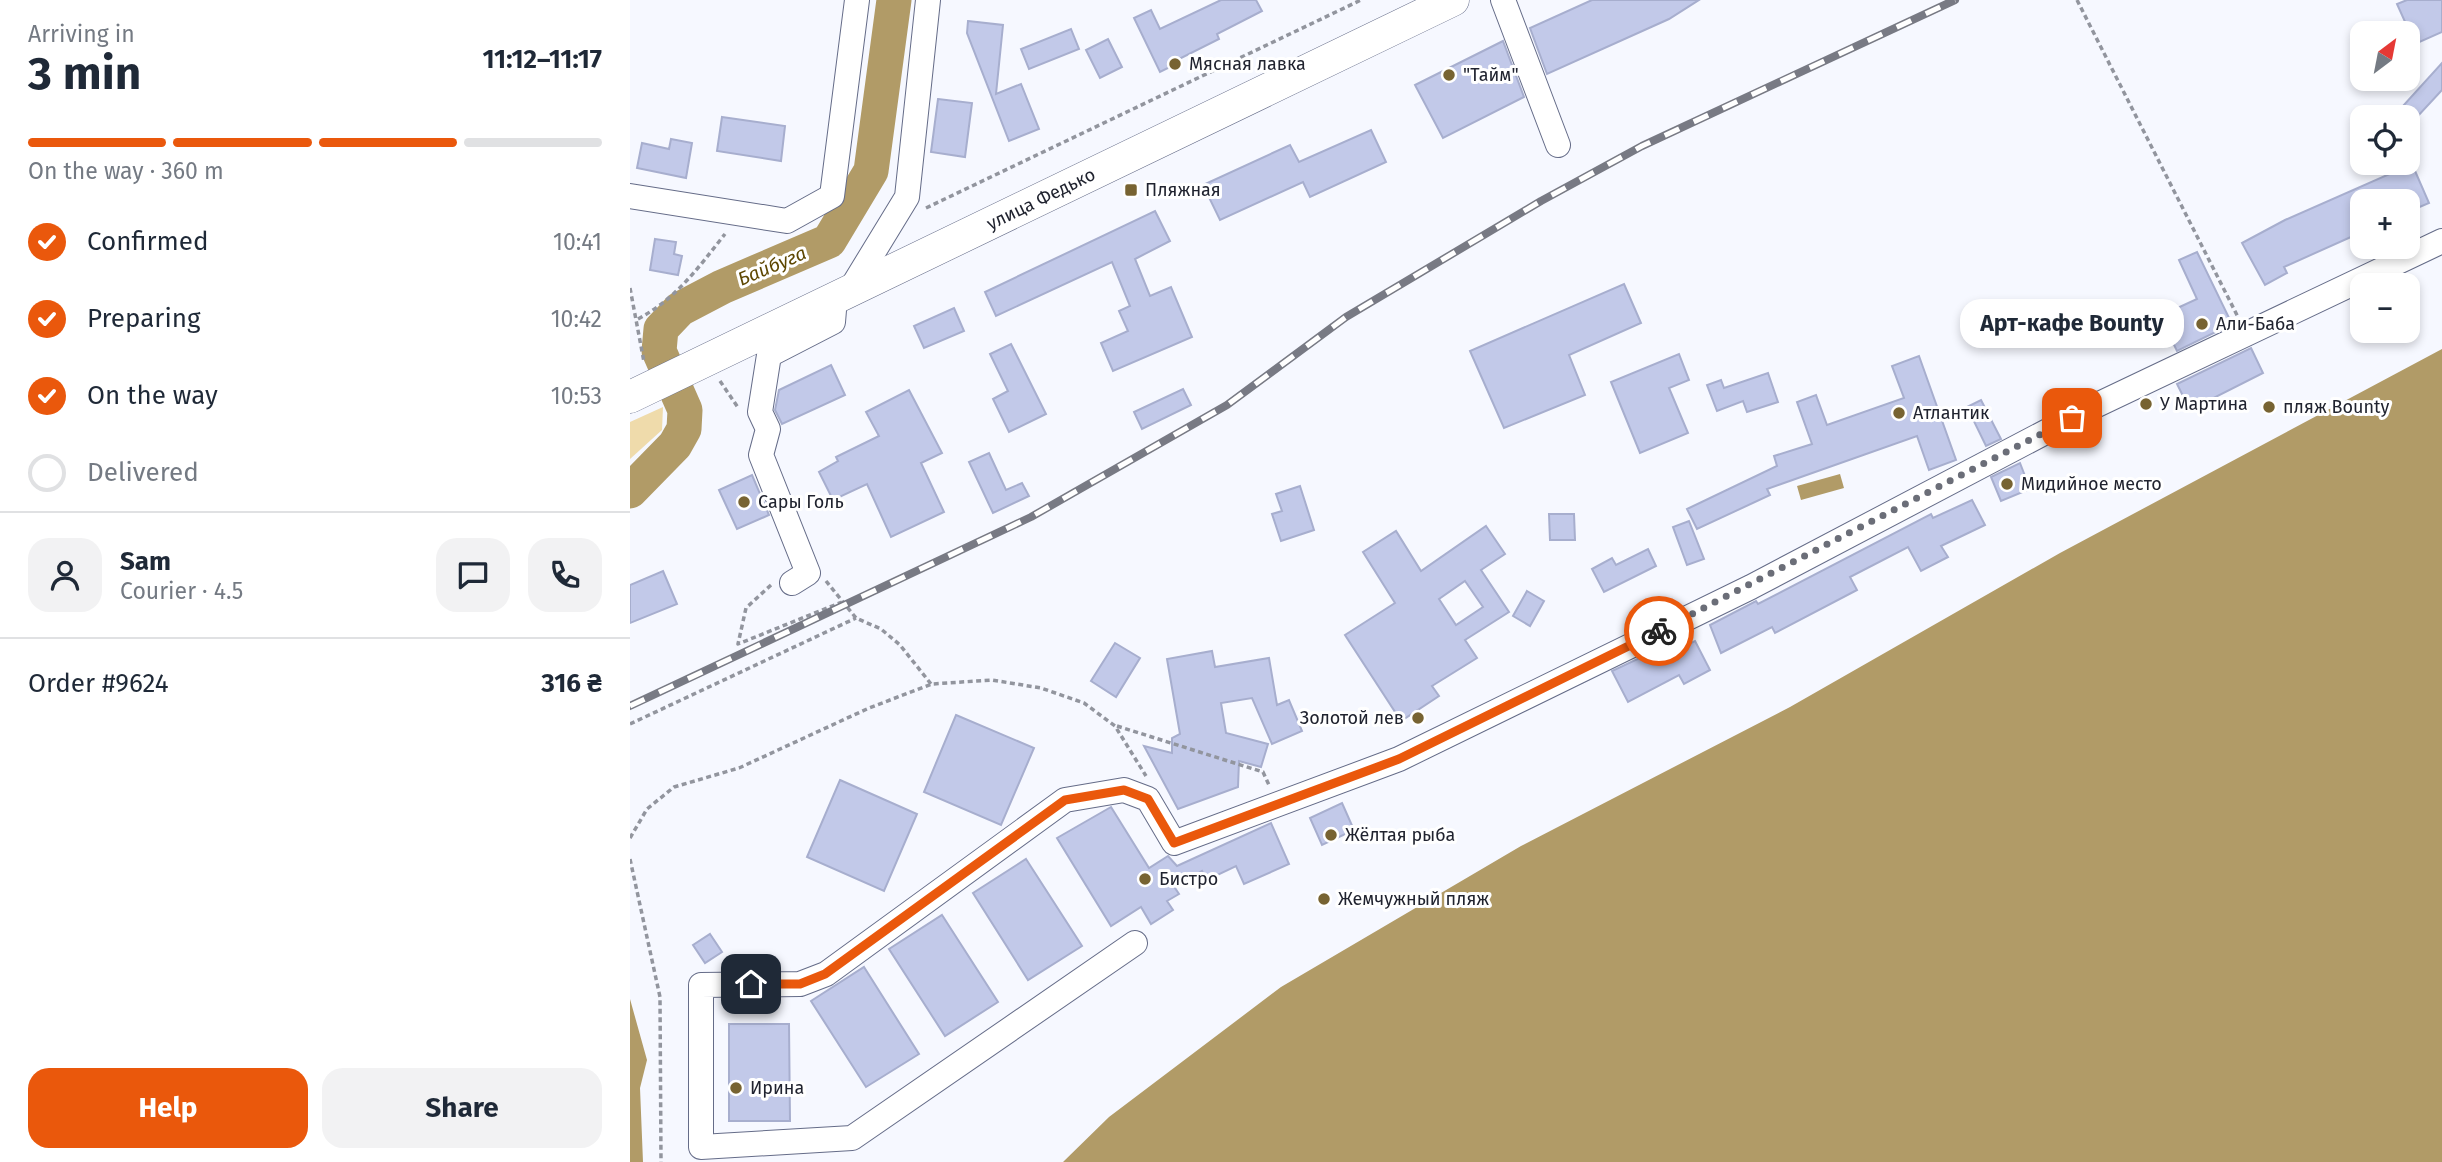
<!DOCTYPE html>
<meta charset="utf-8">
<style>
body{margin:0;font-family:"Fira Sans",sans-serif;background:#f2f2f3;color:#1f2937;height:100vh;display:flex;flex-direction:column;font-size:26px;white-space:nowrap}
*{box-sizing:border-box;margin:0}
p{font-size:23px;color:#747a83}
.icon{flex:none;width:38px;height:38px;fill:none;stroke:currentColor;stroke-width:2;stroke-linecap:round;stroke-linejoin:round}
.map{position:relative;flex:1;overflow:hidden}
.sheet{display:flex;flex-direction:column;background:#fff;width:630px}
.sheet>*{flex:none}
.needle{width:46px;rotate:32deg}
.fabs{position:absolute;left:1720px;top:21px;display:grid;gap:14px}
.fabs a{display:grid;place-items:center;width:70px;height:70px;border-radius:14px;background:#fff;box-shadow:0 4px 10px #0003;font-size:35px}
.pin{position:absolute;display:grid;place-items:center;width:60px;height:60px;color:#fff;margin:-30px;border-radius:14px;box-shadow:0 4px 10px #0006}
.courier{position:absolute;display:grid;place-items:center;width:70px;height:70px;margin:-35px;border:5px solid #ea580c;border-radius:50%;background:#fff;color:#222;box-shadow:0 2px 9px #0007}
.bubble{position:absolute;height:49px;border-radius:21px;background:#fff;box-shadow:0 4px 10px #0003;font-size:23px;font-weight:700;line-height:49px;text-align:center}
.overview em{font-style:normal;font-weight:700}
.overview div{display:flex;flex-direction:column-reverse}
.overview{display:flex;align-items:center;justify-content:space-between;height:119px;padding:0 28px}
h1{font-size:46px;font-weight:700;line-height:52px}
.bar{display:grid;grid-template-columns:repeat(4,1fr);gap:10px 7px;align-content:center;height:84px;padding:0 28px}
.bar i{height:9px;border-radius:5px;background:#e0e1e3}
.bar .active{background:#ea580c}
.bar p{grid-column:span 4}
.line{display:flex;align-items:center;gap:18px;padding:0 28px;border-top:2px solid #e0e1e3}
.line div{flex:1}
.round{display:grid;place-items:center;flex:none;width:74px;height:74px;border-radius:21px;background:#f2f2f3}
ol{padding:0 28px;list-style:none}
li{display:flex;align-items:center;gap:21px;height:77px}
li p{margin-inline-start:auto}
li .icon{padding:7px;border-radius:50%;background:#ea580c;color:#fff;stroke-width:4}
li:last-child{color:#747a83}
li i{width:38px;height:38px;border:4px solid #e0e1e3;border-radius:50%}
.button{display:flex;gap:14px;margin-top:auto;padding:14px 28px}
.button a{flex:1;height:80px;border-radius:21px;background:#ea580c;color:#fff;font-size:28px;font-weight:700;line-height:80px;text-align:center}
.button a+a{background:#f2f2f3;color:#1f2937}
main{display:flex;flex:1;min-height:0}
.map>svg:first-child{display:block}
.green{fill:#efdbab}
.water{fill:#b19b67}
.lines{fill:none;stroke-linecap:round;stroke-linejoin:round}
.river{stroke:#b19b67;stroke-width:35}
.building{fill:#c2c9e9;stroke:#a7aece;stroke-width:2;fill-rule:evenodd}
.minor-casing{stroke:#656c88;stroke-width:26}
.major-casing{stroke:#656c88;stroke-width:33}
.path{stroke:#92959e;stroke-width:3.5;stroke-dasharray:5 3.5;stroke-linecap:butt}
.minor{stroke:#fff;stroke-width:24}
.major{stroke:#fff;stroke-width:32}
.rail-casing{stroke:#787a84;stroke-width:8}
.rail{stroke:#fff;stroke-width:5;stroke-dasharray:16;stroke-linecap:butt}
.done{stroke:#6b6e78;stroke-width:7;stroke-dasharray:0 12.6}
.route{stroke:#ea580c;stroke-width:9}
.poi-dot{fill:#776332;stroke:#fff;stroke-width:2.5}
.labels{text-anchor:middle;dominant-baseline:central;stroke-width:6;stroke-linejoin:round;paint-order:stroke}
.poi-label{font-size:18px;fill:#20232f;stroke:#fff;text-anchor:start}
.street-label{font-size:18px;fill:#20232f;stroke:#fff}
.water-label{font-size:19px;font-style:italic;fill:#5e4702;stroke:#fff}
</style>
<main>
<section class="sheet">
<div class="overview"><div><h1>3 min</h1><p>Arriving in</p></div><em>11:12–11:17</em></div>
<div class="bar"><i class="active"></i><i class="active"></i><i class="active"></i><i></i><p>On the way · 360 m</p></div>
<ol>
<li><svg class="icon" aria-label="check" viewBox="0 0 24 24"><path d="M5 12l5 5 9-10"/></svg>Confirmed<p>10:41</p></li>
<li><svg class="icon" aria-label="check" viewBox="0 0 24 24"><path d="M5 12l5 5 9-10"/></svg>Preparing<p>10:42</p></li>
<li><svg class="icon" aria-label="check" viewBox="0 0 24 24"><path d="M5 12l5 5 9-10"/></svg>On the way<p>10:53</p></li>
<li><i></i>Delivered</li>
</ol>
<div class="line" style="height:126px"><a class="round"><svg class="icon" aria-label="person" viewBox="0 0 24 24"><circle cx="12" cy="8" r="4"/><path d="M4 21q1-7 8-7t8 7"/></svg></a><div><b>Sam</b><p>Courier · 4.5</p></div><a class="round"><svg class="icon" aria-label="chat" viewBox="0 0 24 24"><path d="M4 5h16v11H9l-5 4z"/></svg></a><a class="round"><svg class="icon" aria-label="phone" viewBox="0 0 24 24"><path d="M5 4h4l2 5-3 2q2 4 5 5l2-3 5 2v4C11 20 4 13 5 4z"/></svg></a></div>
<div class="line" style="height:91px"><div>Order #9624</div><b>316 ₴</b></div>
<div class="button"><a>Help</a><a>Share</a></div>
</section>
<div class="map">
<svg width="1812" height="1162" viewBox="0 0 1812 1162">
<rect width="100%" height="100%" fill="#f6f8ff"/>
<path class="green" d="M33,407l-1,23 -32,29v-37z"/>
<g class="water">
<path d="M1812,349v813h-1379l46,-45 172,-130 240,-141 269,-139 270,-154z"/>
<path d="M1210,474l4,14 -43,12 -4,-14z"/>
<path d="M0,999l17,61 -7,28 3,74h-13z"/>
</g>
<g class="lines">
<path class="river" d="M0,491l45,-46 9,-16 1,-19 -26,-59 2,-22 19,-20 42,-22 107,-46 42,-70 23,-171"/>
</g>
<g class="building">
<path d="M591,0h35l6,11 -45,23 2,5 -44,22 1,3 -16,8 -26,-54 17,-8 9,19z"/>
<path d="M962,0h107l-30,19 -122,55 -17,-46z"/>
<path d="M1777,0h35v32l-27,12 -18,-40z"/>
<path d="M338,21l35,4 -7,69 25,-10 18,45 -30,12 -42,-108z"/>
<path d="M441,29l8,20 -50,20 -8,-20z"/>
<path d="M478,39l14,28 -22,11 -14,-28z"/>
<path d="M873,41l21,56 -81,41 -28,-53z"/>
<path d="M1812,63v27l-25,27h-24z"/>
<path d="M308,99l34,4 -7,54 -34,-5z"/>
<path d="M92,117l63,9 -4,35 -64,-10z"/>
<path d="M741,130l15,32 -76,35 -7,-15 -83,38 -17,-35 87,-40 9,17z"/>
<path d="M41,139l21,4 -6,35 -49,-10 5,-25 27,6z"/>
<path d="M1782,164l17,39 -21,9v-11h-46v31l-78,35 3,6 -22,12 -23,-42 43,-23z"/>
<path d="M525,211l15,30 -35,18 15,37 21,-9 21,50 -79,34 -12,-28 27,-12 -9,-20 11,-5 -18,-44 -116,54 -11,-24z"/>
<path d="M25,239l21,3 -2,12 8,2 -4,19 -28,-5z"/>
<path d="M1567,252l35,72 -55,27 -17,-35 37,-17 -18,-39z"/>
<path d="M994,284l17,39 -72,32 16,40 -81,33 -34,-77z"/>
<path d="M324,308l10,23 -40,17 -10,-22z"/>
<path d="M381,344l35,70 -37,18 -16,-33 15,-8 -18,-37z"/>
<path d="M1621,348l12,25 -73,37 -13,-26z"/>
<path d="M1049,354l10,26 -20,8 19,45 -48,20 -29,-71z"/>
<path d="M1289,356l37,104 -27,10 -12,-34 -150,53 3,6 -73,34 -10,-20 90,-43 -3,-10 38,-12 -15,-42 19,-7 11,30 77,-27 -12,-32z"/>
<path d="M201,365l14,30 -63,29 -7,-14 4,-20z"/>
<path d="M1138,373l10,29 -31,10 -4,-11 -26,10 -10,-26 14,-5 3,8z"/>
<path d="M553,389l8,16 -49,24 -8,-17z"/>
<path d="M279,390l33,63 -21,10 23,49 -53,25 -24,-53 -34,16 -14,-28 19,-11 -2,-4 43,-21 -13,-24z"/>
<path d="M1351,400l20,39 -15,7 -19,-39z"/>
<path d="M359,453l17,37 16,-7 7,13 -36,17 -24,-51z"/>
<path d="M1390,463l10,26 -29,12 -10,-24z"/>
<path d="M122,475l17,40 -32,14 -18,-39z"/>
<path d="M670,486l14,44 -33,11 -9,-27 10,-3 -6,-17z"/>
<path d="M1342,500l13,25 -44,21 7,11 -27,14 -13,-24 -58,30 7,13 -82,43 -3,-6 -51,26 -11,-28 46,-24 2,3 173,-90 2,4z"/>
<path d="M919,514h25l1,26h-25z"/>
<path d="M1059,521l15,38 -17,6 -14,-38z"/>
<path d="M856,526l19,28 -24,16 28,42 -44,28 12,18 -45,28 7,10 -38,25 -56,-86 50,-32 -32,-51 33,-21 25,40zM835,581l18,26 -27,18 -17,-26z"/>
<path d="M1018,549l8,17 -52,26 -12,-23 20,-11 4,7z"/>
<path d="M33,571l14,33 -47,19v-38z"/>
<path d="M897,591l17,10 -14,25 -17,-10z"/>
<path d="M1065,641l15,29 -26,14 -5,-9 -51,27 -16,-31 51,-24 4,8z"/>
<path d="M485,643l25,15 -24,39 -25,-16z"/>
<path d="M582,651l3,16 54,-9 8,47 12,-5 13,31 -30,13 -20,-46 -31,5 5,30 42,11 -7,23 -22,-6 -1,26 -60,22 -34,-63 28,7v-15l8,-4 -13,-75z"/>
<path d="M326,715l78,33 -33,77 -77,-33z"/>
<path d="M210,780l77,34 -33,77 -77,-34z"/>
<path d="M712,803l12,27 -32,15 -12,-27z"/>
<path d="M481,807l38,61 19,-12 9,10 94,-43 18,41 -45,20 -8,-18 -29,14 -5,-9 -27,17 4,6 -12,7 6,9 -22,14 -10,-17 -30,19 -54,-88z"/>
<path d="M396,859l56,87 -54,34 -55,-87z"/>
<path d="M312,915l56,87 -53,34 -56,-87z"/>
<path d="M80,934l12,18 -17,11 -12,-18z"/>
<path d="M234,967l55,87 -53,33 -55,-86z"/>
<path d="M99,1024h60l1,97h-61z"/>
</g>
<g class="lines">
<defs>
<g id="minor">
<path d="M873,0l55,145"/>
<path d="M0,196l157,25 45,-25 25,-196"/>
<path d="M219,292l58,-95 21,-197"/>
<path d="M162,583l16,-10 -47,-118 7,-26 -8,-17 9,-57 64,-33 2,-24"/>
<path d="M505,943l-283,195 -151,9v-162l99,-1 26,-10 239,-174 59,-10 24,9 26,44 225,-84 352,-172 346,-182 345,-164"/>
</g>
<path id="major" d="M0,397l823,-397"/>
</defs>
<use href="#minor" class="minor-casing"/>
<use href="#major" class="major-casing"/>
<g class="path">
<path d="M1447,0l161,317"/>
<path d="M296,208l435,-208"/>
<path d="M0,288l14,74"/>
<path d="M8,319c39,-21 60,-51 87,-85"/>
<path d="M90,381l19,28"/>
<path d="M196,581l30,37 25,11 19,16 31,39"/>
<path d="M141,585l-25,23 -8,36 104,-42"/>
<path d="M0,724l226,-106"/>
<path d="M487,726l146,46 6,13"/>
<path d="M0,838l17,-29 27,-22 65,-19 130,-60 63,-24 60,-4 49,8 43,15 31,23 31,50"/>
<path d="M0,859l30,138 1,165"/>
</g>
<use href="#minor" class="minor"/>
<use href="#major" class="major"/>
<defs>
<path id="rail" d="M0,706l401,-189 196,-112 119,-88 195,-116 101,-55 313,-146"/>
</defs>
<use href="#rail" class="rail-casing"/>
<use href="#rail" class="rail"/>
</g>
<g class="lines">
<path class="done" d="M1029,631l413,-213"/>
<path class="route" d="M121,984h49l25,-10 240,-174 59,-10 24,9 26,44 225,-84 260,-128"/>
</g>
<g class="poi-dot">
<circle cx="545" cy="64" r="7"/>
<circle cx="819" cy="75" r="7"/>
<rect x="494" y="183" width="14" height="14" rx="3.5"/>
<circle cx="1572" cy="324" r="7"/>
<circle cx="1516" cy="404" r="7"/>
<circle cx="1639" cy="407" r="7"/>
<circle cx="1269" cy="413" r="7"/>
<circle cx="1377" cy="484" r="7"/>
<circle cx="114" cy="502" r="7"/>
<circle cx="788" cy="718" r="7"/>
<circle cx="701" cy="835" r="7"/>
<circle cx="515" cy="879" r="7"/>
<circle cx="694" cy="899" r="7"/>
<circle cx="106" cy="1088" r="7"/>
</g>
<g class="labels">
<g class="poi-label">
<text x="559" y="64">Мясная лавка</text>
<text x="833" y="75">"Тайм"</text>
<text x="515" y="190">Пляжная</text>
<text x="1586" y="324">Али-Баба</text>
<text x="1530" y="404">У Мартина</text>
<text x="1653" y="407">пляж Bounty</text>
<text x="1283" y="413">Атлантик</text>
<text x="1391" y="484">Мидийное место</text>
<text x="128" y="502">Сары Голь</text>
<text x="774" y="718" text-anchor="end">Золотой лев</text>
<text x="715" y="835">Жёлтая рыба</text>
<text x="529" y="879">Бистро</text>
<text x="708" y="899">Жемчужный пляж</text>
<text x="120" y="1088">Ирина</text>
</g>
<g class="street-label">
<text transform="translate(411 199) rotate(-26)">улица Федько</text>
</g>
<g class="water-label">
<text transform="translate(142 266) rotate(-23)">Байбуга</text>
</g>
</g>
</svg>
<div class="fabs">
<a><svg class="needle" viewBox="-14 -14 28 28"><path d="M0-13l5 13h-10z" fill="#e53935"/><path d="M0 13l5-13h-10z" fill="#747a83"/></svg></a>
<a><svg class="icon" aria-label="locate" viewBox="0 0 24 24"><circle cx="12" cy="12" r="6"/><path d="M12 2v4M12 18v4M2 12h4M18 12h4"/></svg></a>
<a>+</a>
<a>−</a>
</div>
<div class="pin" style="left:1442px;top:418px;background:#ea580c"><svg class="icon" aria-label="bag" viewBox="0 0 24 24"><path d="M5 8h14l-1 12H6zM9 8a3 3 0 0 1 6 0"/></svg></div>
<div class="pin" style="left:121px;top:984px;background:#1f2937"><svg class="icon" aria-label="home" viewBox="0 0 24 24"><path d="M3 11l9-7 9 7M6 9v11h12V9"/></svg></div>
<div class="courier" style="left:1029px;top:631px"><svg class="icon" aria-label="bike" viewBox="0 0 24 24"><circle cx="6" cy="16" r="4"/><circle cx="18" cy="16" r="4"/><path d="M6 16l4-8h5l3 8M10 8l3 8H6M13 5h3"/></svg></div>
<div class="bubble" style="left:1330px;top:299px;width:224px">Арт-кафе Bounty</div>
</div>
</main>
